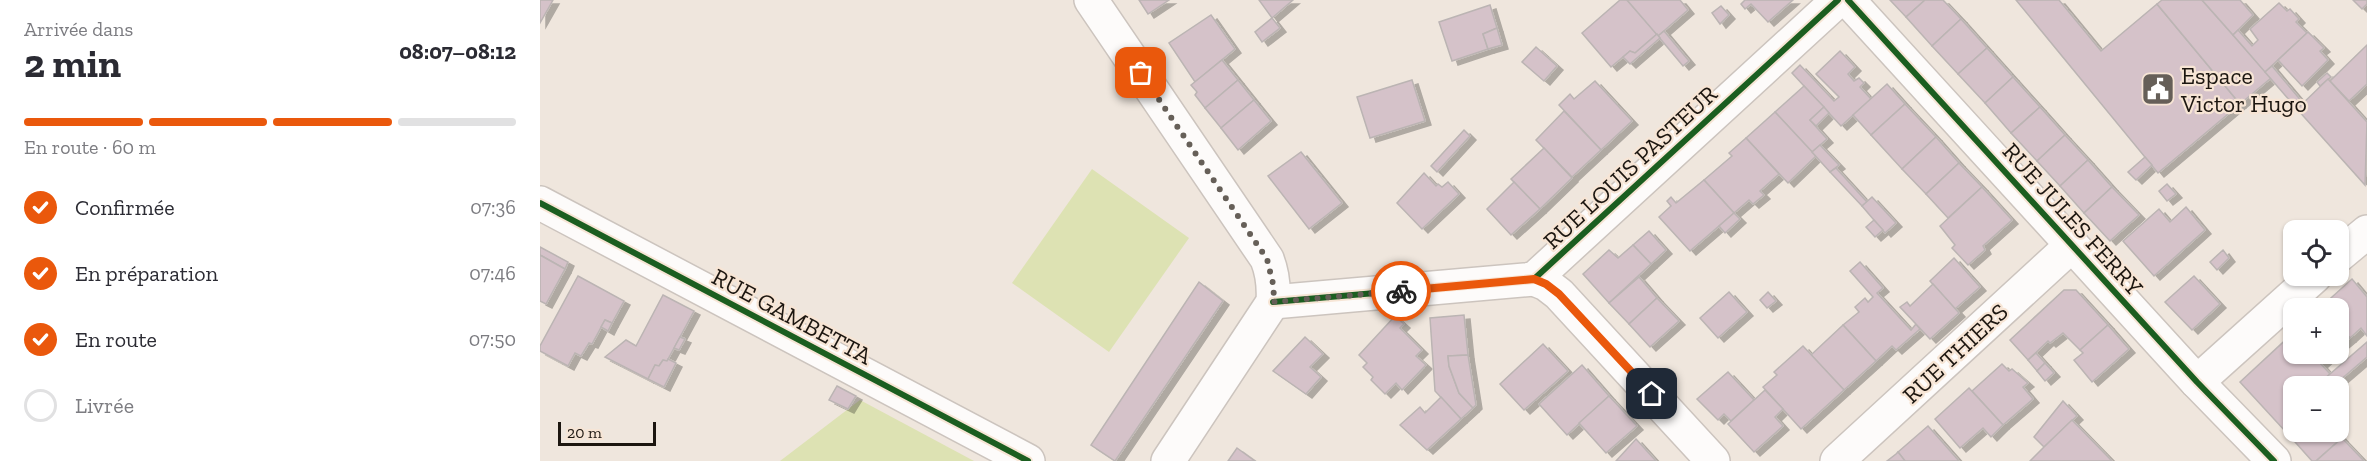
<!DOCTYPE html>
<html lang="fr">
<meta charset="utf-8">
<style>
body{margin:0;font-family:"Zilla Slab",serif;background:#f7f7f7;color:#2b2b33;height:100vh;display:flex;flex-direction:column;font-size:22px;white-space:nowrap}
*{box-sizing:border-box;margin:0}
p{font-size:20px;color:#7c7c81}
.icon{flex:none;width:33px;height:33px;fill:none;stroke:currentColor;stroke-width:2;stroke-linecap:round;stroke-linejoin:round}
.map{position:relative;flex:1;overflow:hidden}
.panel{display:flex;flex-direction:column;background:#fff;width:540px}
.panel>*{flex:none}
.controls{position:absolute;left:1743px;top:220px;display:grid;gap:12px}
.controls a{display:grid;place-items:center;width:66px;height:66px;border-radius:12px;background:#fff;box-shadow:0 2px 4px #0004;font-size:30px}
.scale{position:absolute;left:18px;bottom:15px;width:98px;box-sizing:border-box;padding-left:6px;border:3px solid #1c1610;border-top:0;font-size:16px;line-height:21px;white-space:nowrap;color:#1c1610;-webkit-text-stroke:4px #f7e5d5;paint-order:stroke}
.pin{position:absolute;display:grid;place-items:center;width:51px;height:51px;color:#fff;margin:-26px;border-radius:12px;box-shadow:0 3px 9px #0006}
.courier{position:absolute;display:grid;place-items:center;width:60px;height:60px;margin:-30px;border:4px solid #ea580c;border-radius:50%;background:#fff;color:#222;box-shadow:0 2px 8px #0007}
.summary em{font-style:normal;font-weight:700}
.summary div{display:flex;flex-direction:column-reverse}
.summary{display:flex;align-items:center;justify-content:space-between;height:102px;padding:0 24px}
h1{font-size:39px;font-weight:700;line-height:45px}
.bar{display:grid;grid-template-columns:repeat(4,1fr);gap:9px 6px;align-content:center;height:72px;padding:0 24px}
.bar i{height:8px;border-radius:4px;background:#e1e1e2}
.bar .active{background:#ea580c}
.bar p{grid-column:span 4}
ol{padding:0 24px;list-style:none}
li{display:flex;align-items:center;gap:18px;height:66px}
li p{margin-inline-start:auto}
li .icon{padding:6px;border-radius:50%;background:#ea580c;color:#fff;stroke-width:4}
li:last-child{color:#7c7c81}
li i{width:33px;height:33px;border:3px solid #e1e1e2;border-radius:50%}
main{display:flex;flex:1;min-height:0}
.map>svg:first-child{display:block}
.green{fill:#dde2b3}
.building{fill:#d5c2c9;stroke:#bbb4b3;stroke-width:1.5;filter:url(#shadow)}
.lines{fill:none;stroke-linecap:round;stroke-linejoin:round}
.minor-casing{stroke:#ccc4be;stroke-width:36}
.minor{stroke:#fdfbfa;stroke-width:33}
.cycleway-casing{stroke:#f7e5d5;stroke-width:10}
.cycleway{stroke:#1b5e20;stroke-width:6}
.done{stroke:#665f58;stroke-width:6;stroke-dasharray:0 10.8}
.route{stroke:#ea580c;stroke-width:8}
.labels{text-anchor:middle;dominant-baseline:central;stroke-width:4.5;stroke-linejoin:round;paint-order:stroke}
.poi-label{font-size:24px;fill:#1c1610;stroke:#f7e5d5;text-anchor:start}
.street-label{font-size:24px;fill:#1c1610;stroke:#f7e5d5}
</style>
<main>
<section class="panel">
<div class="summary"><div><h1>2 min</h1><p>Arrivée dans</p></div><em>08:07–08:12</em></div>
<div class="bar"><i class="active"></i><i class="active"></i><i class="active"></i><i></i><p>En route · 60 m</p></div>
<ol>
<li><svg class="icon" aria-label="check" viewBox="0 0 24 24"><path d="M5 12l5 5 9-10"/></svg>Confirmée<p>07:36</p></li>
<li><svg class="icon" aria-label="check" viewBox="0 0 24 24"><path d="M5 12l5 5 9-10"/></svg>En préparation<p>07:46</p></li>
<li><svg class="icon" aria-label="check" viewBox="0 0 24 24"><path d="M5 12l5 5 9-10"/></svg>En route<p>07:50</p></li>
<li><i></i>Livrée</li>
</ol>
</section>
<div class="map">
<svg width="1827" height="461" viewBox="0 0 1827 461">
<defs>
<filter id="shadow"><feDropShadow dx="6" dy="4" stdDeviation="0" flood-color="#0004"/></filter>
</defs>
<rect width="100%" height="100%" fill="#efe6dd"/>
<g class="green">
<path d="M552,169l97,69 -80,114 -97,-69z"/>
<path d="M320,400l114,61h-194z"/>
</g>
<g class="building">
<path d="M0,0h13l-13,23z"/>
<path d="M599,0h30l-21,14z"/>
<path d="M719,0h34l-21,18z"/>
<path d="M1080,0h7l30,34 -22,19 -5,-2 -19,16 -29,-34z"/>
<path d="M1087,0h53l8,10 -30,26z"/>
<path d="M1205,0h48l-25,22 -17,-18 -6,5 -4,-5z"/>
<path d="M1350,0h35l-19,17z"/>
<path d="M1385,0h18l18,19 -29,27 -26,-29z"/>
<path d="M1476,0h43l42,51 56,-47 83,100 -82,69z"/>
<path d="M1622,0h40l69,78 -31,26 -83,-100z"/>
<path d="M1662,0h38l13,15 -20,20z"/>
<path d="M1813,0h14v4l-5,5z"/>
<path d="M1739,3l8,8 3,-2 9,10 -3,3 11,11 -42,39 -32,-37 5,-5 14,16 6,-6 -8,-11z"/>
<path d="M950,5l7,23 -14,6 5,15 -36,12 -13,-39z"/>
<path d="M1181,6l8,9 -9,9 -8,-11z"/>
<path d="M671,15l24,34 -40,33 -26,-39z"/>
<path d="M732,18l8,10 -18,14 -7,-10z"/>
<path d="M1421,19l26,29 -29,26 -26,-28z"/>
<path d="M957,28l5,17 -14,4 -5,-15z"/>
<path d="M1124,31l25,30 -6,5 -25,-30z"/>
<path d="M1768,32l16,16 -4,3 8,9 -26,26 -24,-26z"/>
<path d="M1117,34l3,4 -30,26 -7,-7 7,-6 5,2z"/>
<path d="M1827,45v39l-18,17 -19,-20z"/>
<path d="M996,47l21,19 -13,15 -22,-19z"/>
<path d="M1447,48l26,29 -28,26 -27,-29z"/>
<path d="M1300,51l15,16 -7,7 6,7 5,-3 5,5 -4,4 11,12 -30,27 -49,-53 8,-8 34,36 5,-4 -23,-23z"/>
<path d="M682,60l16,20 -33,28 -10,-13 2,-3 -6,-7z"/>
<path d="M1732,66l31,37 -6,6 -32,-37z"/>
<path d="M1787,73l4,4 -11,9 -3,-4z"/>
<path d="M1473,77l27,30 -29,26 -26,-30z"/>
<path d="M1788,79l39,43 -2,63 -68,-76z"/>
<path d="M698,80l16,20 -33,28 -16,-20z"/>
<path d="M872,80l13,41 -55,17 -13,-41z"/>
<path d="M1055,81l37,40 -31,29 -42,-45 11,-11 4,5z"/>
<path d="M1347,84l18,20 -34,31 -18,-20z"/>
<path d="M1264,86l20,21 -14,13 17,19 -15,13 -37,-40z"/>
<path d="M714,100l17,21 -33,29 -17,-22z"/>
<path d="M1365,104l31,33 -34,32 -31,-34z"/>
<path d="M1284,107l5,6 -13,13 -6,-6z"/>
<path d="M1500,107l25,28 -28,26 -26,-28z"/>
<path d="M1024,111l37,39 -29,27 -36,-37z"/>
<path d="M1235,112l41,44 -28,27 -42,-45z"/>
<path d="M924,130l6,6 -33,36 -6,-6z"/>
<path d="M1525,135l23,25 -28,26 -23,-25z"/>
<path d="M1396,137l23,26 -33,31 -24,-25z"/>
<path d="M1206,138l33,36 -19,17 4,4 -11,9 -4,-4 -15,13 -30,-33 28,-24 -3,-3z"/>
<path d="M1280,145l19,20 -9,7 -18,-20z"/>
<path d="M1004,148l28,30 -32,31 -29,-30z"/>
<path d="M761,152l41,51 -33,26 -41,-53z"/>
<path d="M1605,157l7,8 -16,15 -8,-8z"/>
<path d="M1548,160l24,27 -28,26 -24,-27z"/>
<path d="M1419,163l23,24 -34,31 -22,-24z"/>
<path d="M1296,168l31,34 -5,4 -32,-34z"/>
<path d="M884,173l12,13 2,-2 4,3 6,-5 11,12 -37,35 -25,-26z"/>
<path d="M1164,180l30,33 -44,38 -31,-34 12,-11 -4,-5 4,-4 5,6z"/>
<path d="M974,182l26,27 -29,26 -24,-26z"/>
<path d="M1627,184l9,10 -9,7 -8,-10z"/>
<path d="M1442,187l30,33 -29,26 2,4 -17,15 -16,-17 3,-3 -15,-19z"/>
<path d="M1572,187l27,28 -29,26 -26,-28z"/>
<path d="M1332,197l24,26 -11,10 -23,-27z"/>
<path d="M1646,207l19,23 -51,46 -31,-35 36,-32 11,13z"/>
<path d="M1194,213l6,6 -15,14 -6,-7z"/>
<path d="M1334,220l9,10 -8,7 -9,-10z"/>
<path d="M1109,231l17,19 -15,14 -18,-19z"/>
<path d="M1093,245l18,19 -42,39 -26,-29 26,-24 9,8z"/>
<path d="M0,247l28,15 -3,7 -25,-14z"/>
<path d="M1683,250l6,8 -12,12 -7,-8z"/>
<path d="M0,255l25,14 -19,35 -6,-3z"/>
<path d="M1414,258l26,29 -25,22 -25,-28z"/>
<path d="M1320,262l23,26 -6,5 34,37 5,-6 4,5 -24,21 -4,-4 -16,15 -33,-36 16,-13 -4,-5 10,-9 3,4 5,-5 -23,-26z"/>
<path d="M38,276l46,25 -12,22 -7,-3 -13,24 -3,-1 -8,13 -6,-3 -7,13 -28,-15v-5z"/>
<path d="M1654,276l26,28 -28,26 -27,-28z"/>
<path d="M1099,277l18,21 -28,26 -20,-21z"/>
<path d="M1812,279l15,18v39l-6,-8 -11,10 -12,-13v-16h-13l-3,-3z"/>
<path d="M659,282l24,19 -108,160 -24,-16z"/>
<path d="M1393,284l26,29 -29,26 -30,-32 7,-5 3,4z"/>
<path d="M1524,290h12l32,35 -28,25 -17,-17 -13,10 -2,-2 -20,19 -18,-20z"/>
<path d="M1189,292l18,20 -29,26 -18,-20z"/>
<path d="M1228,292l8,9 -9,7 -7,-8z"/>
<path d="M123,295l31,16 -27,50 -4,-1 -4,6 -4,-1 -7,14 -43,-22 21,-17 10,6z"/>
<path d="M1117,298l22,23 -29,26 -21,-23z"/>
<path d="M924,315l4,40 -20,1 1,10 10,27 14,15 -12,11 -26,-28 -5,-73z"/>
<path d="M855,316l9,8 -4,4 22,22 -6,6 10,9 -24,25 -6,-7 -11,11 -14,-14 2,-3 -10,-10 4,-4 -8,-8z"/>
<path d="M65,320l7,3 -4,8 -7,-4z"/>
<path d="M1303,325l33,36 -32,29 -33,-35z"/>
<path d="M1568,325l21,24 -37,33 -18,-22 9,-7 -3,-3z"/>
<path d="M1798,325l12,13 -12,10z"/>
<path d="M1753,333l1,21h18l18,20 -15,13h-21v36l-9,8 -45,-49z"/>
<path d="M140,337l5,2 -6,11 -5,-2z"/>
<path d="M765,337l18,17 -13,13 11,10 -15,17 -33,-23z"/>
<path d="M1827,342v15l-35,30h-17z"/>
<path d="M1003,344l25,27 -44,39 -24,-26z"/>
<path d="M1263,346l41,44 -43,39 -38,-42 14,-12 -3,-3z"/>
<path d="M1496,353l9,10 -8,8 -9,-11z"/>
<path d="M1772,354h20l-11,10z"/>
<path d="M928,355l8,50 -3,3 -14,-15 -10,-27 -1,-10z"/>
<path d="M128,359l8,4 -12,24 -16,-8 7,-14 4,1 4,-6 4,1z"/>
<path d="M1505,363l9,10 -9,8 -8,-10z"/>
<path d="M1462,364l7,7 3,-2 16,14 -5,4 10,12 -30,26 -31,-34z"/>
<path d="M1042,365l27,31 -42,39 -28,-31z"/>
<path d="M1188,372l26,28 -23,21 -7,-7 -6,6 -21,-21z"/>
<path d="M297,386l19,10 -8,13 -19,-9z"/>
<path d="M1429,388l34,37 -12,12 -8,-9 -23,20 -25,-29z"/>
<path d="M1225,390l18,19 -8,8 8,9 -29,26 -26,-28z"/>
<path d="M1069,396l28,30 -31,27 -27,-30z"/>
<path d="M901,397l20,22 -34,31 -27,-25 20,-18 5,6z"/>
<path d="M1523,401l14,15 -33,31 -10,-10z"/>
<path d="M1532,420l40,41h-82l14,-14z"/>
<path d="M1388,426l31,35h-54l-7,-9z"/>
<path d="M1754,429v3h43l5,6 -26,23h-4l-24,-27z"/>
<path d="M1802,438l22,23h-48z"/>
<path d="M1096,439l20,22h-40z"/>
<path d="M697,448l18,13h-27z"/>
<path d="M1358,452l7,9h-18l9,-7z"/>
</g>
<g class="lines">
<defs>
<g id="minor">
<path d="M551,0l176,259c6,15 7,28 6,43l-105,159"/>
<path d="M1308,0l349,382 77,79"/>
<path d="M0,203l488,258"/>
<path d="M1798,256l29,-24"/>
<path d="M994,279l12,5 13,10 154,167"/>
<path d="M733,302l261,-23 304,-279"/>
<path d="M1657,382l118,-106"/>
<path d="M1297,461l235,-216"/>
</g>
</defs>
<use href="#minor" class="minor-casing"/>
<use href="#minor" class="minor"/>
<defs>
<g id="cycleway">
<path d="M1308,0l349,382 77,79"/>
<path d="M0,203l488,258"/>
<path d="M733,302l261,-23 304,-279"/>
</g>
</defs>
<use href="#cycleway" class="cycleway-casing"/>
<use href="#cycleway" class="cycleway"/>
</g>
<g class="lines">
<path class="done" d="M601,73l126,186 7,29 -1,14 128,-11"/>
<path class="route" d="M861,291l133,-12 12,5 13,10 93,100"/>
</g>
<defs>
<symbol id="civic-square" viewBox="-11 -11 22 22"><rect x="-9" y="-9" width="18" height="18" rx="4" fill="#665f58" stroke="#f7e5d5"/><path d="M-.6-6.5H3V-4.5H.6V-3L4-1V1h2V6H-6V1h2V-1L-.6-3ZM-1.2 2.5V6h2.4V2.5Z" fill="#fff"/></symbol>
</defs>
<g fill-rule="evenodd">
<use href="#civic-square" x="1599" y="70" width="38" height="38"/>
</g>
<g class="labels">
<g class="poi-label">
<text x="1641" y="75">Espace<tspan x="1641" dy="28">Victor Hugo</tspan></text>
</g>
<g class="street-label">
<text transform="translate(1090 167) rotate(-43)">RUE LOUIS PASTEUR</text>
<text transform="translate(1533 219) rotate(48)">RUE JULES FERRY</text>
<text transform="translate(252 316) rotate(28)">RUE GAMBETTA</text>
<text transform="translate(1415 353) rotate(-43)">RUE THIERS</text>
</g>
</g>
</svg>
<div class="controls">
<a><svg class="icon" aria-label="locate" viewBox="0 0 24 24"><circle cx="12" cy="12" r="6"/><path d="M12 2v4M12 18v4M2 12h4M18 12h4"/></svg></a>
<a>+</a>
<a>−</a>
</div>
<div class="scale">20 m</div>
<div class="pin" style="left:601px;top:73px;background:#ea580c"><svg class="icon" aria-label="bag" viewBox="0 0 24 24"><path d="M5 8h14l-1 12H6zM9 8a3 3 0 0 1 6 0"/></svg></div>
<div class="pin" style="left:1112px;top:394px;background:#1f2937"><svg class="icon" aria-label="home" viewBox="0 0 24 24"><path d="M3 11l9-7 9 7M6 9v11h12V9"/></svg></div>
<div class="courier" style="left:861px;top:291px"><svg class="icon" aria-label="bike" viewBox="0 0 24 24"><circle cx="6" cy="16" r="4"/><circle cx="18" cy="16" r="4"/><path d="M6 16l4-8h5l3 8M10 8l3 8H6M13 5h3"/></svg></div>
</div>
</main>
